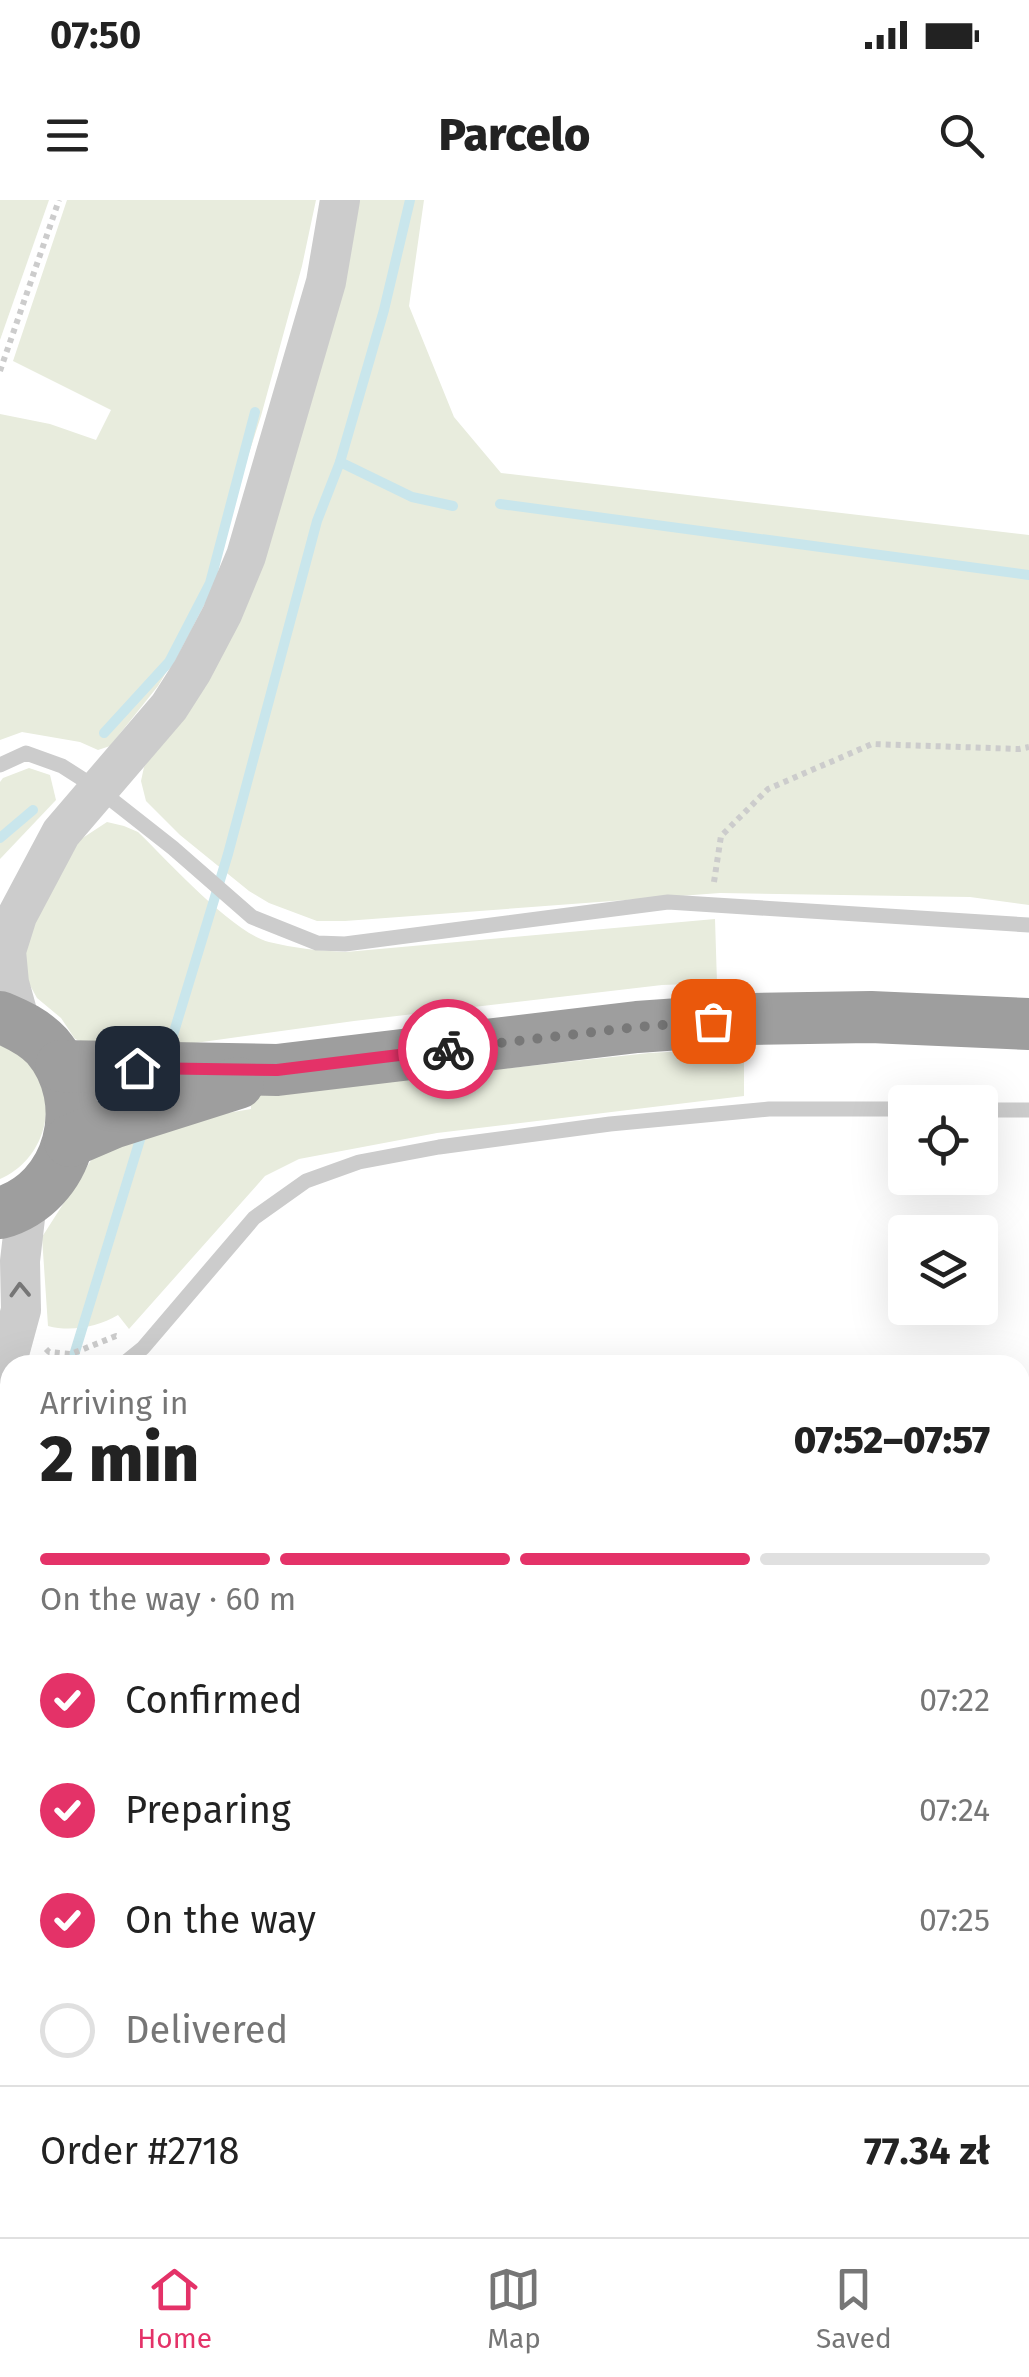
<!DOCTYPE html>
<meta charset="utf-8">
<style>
body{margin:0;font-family:"Fira Sans",sans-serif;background:#f6f6f6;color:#222;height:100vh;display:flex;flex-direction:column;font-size:38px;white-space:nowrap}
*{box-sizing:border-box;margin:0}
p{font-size:32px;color:#767676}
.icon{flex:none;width:55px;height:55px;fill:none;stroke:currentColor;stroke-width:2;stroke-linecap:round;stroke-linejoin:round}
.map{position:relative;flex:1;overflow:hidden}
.panel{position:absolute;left:0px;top:1155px;width:1030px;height:882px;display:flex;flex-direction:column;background:#fff;border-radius:30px 30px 0 0;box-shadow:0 10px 40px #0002}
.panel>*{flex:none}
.tools{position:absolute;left:888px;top:885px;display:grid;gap:20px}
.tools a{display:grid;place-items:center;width:110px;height:110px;border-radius:10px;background:#fff;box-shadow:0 10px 40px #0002;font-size:50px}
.pin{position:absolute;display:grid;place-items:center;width:85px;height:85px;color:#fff;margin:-42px;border-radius:20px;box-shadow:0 5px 15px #0006}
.courier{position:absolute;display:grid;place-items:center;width:100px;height:100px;margin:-50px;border:8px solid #e43268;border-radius:50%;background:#fff;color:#222;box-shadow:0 2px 12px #0007}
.summary em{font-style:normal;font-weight:800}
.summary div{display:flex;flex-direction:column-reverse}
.summary{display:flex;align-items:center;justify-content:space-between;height:170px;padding:0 40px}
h1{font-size:65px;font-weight:800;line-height:75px}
.bar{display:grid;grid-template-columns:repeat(4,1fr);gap:15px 10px;align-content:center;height:120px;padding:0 40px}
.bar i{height:12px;border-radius:8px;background:#e0e0e0}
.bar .on{background:#e43268}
.bar p{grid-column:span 4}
.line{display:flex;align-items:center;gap:25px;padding:0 40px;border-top:2px solid #e0e0e0}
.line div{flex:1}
ol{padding:0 40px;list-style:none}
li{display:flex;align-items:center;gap:30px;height:110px}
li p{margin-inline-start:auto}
li .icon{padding:10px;border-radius:50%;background:#e43268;color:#fff;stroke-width:4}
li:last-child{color:#767676}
li i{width:55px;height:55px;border:5px solid #e0e0e0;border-radius:50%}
.status{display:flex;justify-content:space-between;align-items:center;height:70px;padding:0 50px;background:#fff;direction:ltr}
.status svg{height:28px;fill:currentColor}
header{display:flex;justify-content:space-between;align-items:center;height:130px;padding:0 40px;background:#fff;font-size:45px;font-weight:800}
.tabs{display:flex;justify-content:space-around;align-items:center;height:140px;border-top:2px solid #e0e0e0;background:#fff;font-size:28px;color:#767676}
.tabs a{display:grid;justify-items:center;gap:5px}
.tabs .on{color:#e43268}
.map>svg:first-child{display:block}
.green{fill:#e8ecdd}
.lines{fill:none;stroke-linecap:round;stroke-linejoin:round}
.stream{stroke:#c9e6ec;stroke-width:10}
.path{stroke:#ccc;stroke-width:6;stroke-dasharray:5 5;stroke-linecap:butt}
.service{stroke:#ccc;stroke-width:15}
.tertiary{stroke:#ccc;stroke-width:40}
.trunk{stroke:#9e9e9e;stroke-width:52}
.oneway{stroke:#767676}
.done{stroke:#787878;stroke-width:10;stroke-dasharray:0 18}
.route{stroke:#e43268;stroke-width:12}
</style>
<div class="status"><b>07:50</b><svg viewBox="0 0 49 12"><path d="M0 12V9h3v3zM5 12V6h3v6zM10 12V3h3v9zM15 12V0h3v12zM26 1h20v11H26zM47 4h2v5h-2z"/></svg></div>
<header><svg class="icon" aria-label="menu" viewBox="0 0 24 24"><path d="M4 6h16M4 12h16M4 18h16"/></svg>Parcelo<svg class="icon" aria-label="search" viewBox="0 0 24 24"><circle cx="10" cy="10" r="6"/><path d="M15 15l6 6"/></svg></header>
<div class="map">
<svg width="1029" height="2037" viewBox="0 0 1029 2037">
<rect width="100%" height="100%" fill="#fff"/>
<g class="green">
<path d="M0,0h49l-49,140z"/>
<path d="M67,0h249l-14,66 -41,150 -69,213 -34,57 -48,60 -12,4 -18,-8 -58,-10 -22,8v-326l50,10 46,16 15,-30 -98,-49z"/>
<path d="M351,0h73l-15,106 45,111 47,56 528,62v370l-59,-8 -250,-4 -375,28h-28l-48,-18 -20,-12 -69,-56 -34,-34 -5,-20 3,-14 14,-19z"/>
<path d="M29,568l21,7 6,25 -56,59v-77l3,-4z"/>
<path d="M107,622l17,4 14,6c29,28 95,101 131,110 24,6 52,9 77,10l369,-33 2,64 -55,2 -308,36 -202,28 -57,-2 -20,-8 -14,-21 -24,-20 -21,-38 59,-117z"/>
<path d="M0,842c10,7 24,15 32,24 29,39 11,95 -32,113z"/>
<path d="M744,848v48l-307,37 -138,26 -34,17 -136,153 -11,-14c-20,12 -47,17 -70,11l-6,-89 55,-86 113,-35 41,-7 -1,-13 399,-43z"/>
<path d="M1020,2010l9,3v24h-518l-6,-9h515z"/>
</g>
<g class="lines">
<g class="stream">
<path d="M340,262l72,35 41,9"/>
<path d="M500,304l529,71"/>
<path d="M104,533l65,-71 41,-79 45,-171"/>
<path d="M0,638l33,-28"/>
<path d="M167,855l61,-201 89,-333 23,-59 44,-152 26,-110"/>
<path d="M71,1165l71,-232"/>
<path d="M0,1475l2,-28 8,-30"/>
<path d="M0,1568l10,24"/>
<path d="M476,2028l5,9"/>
</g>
<g class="path">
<path d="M0,171l59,-171"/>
<path d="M714,682l7,-46 47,-47 104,-45 147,5 10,-2"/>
<path d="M46,1149l3,3 22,2 45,-18 3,1"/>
</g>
<g class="service">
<path d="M0,565l26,-12 36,13 36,23 75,59 79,69 65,26 28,1 323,-42 361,23"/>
<path d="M980,910h49"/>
<path d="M122,1165l21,-17 111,-130 52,-37 53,-19 80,-15 171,-23 159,-15h136"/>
</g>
<g class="tertiary">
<path d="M21,826l-12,-43 -3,-32 11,-35 44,-83 108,-126 23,-36 30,-57 24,-58 80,-274 14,-82"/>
<path d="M0,1187l21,-77 -1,-49 7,-60"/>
</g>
<g class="trunk">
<path d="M0,817c17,7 34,15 47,29 47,55 24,147 -47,167"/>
<path d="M61,866l216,4 360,-43 114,-8 120,-2 158,7"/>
<path d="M70,941l42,-18 126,-40"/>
</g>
</g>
<defs><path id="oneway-chevron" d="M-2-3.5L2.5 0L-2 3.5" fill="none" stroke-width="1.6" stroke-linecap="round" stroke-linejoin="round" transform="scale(2.5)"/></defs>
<use class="oneway" href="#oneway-chevron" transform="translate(20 1090) rotate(-92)"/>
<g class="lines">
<path class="done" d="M448,849l189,-22 76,-6"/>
<path class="route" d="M137,868l140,2 171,-21"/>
</g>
</svg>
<div class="tools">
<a><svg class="icon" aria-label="locate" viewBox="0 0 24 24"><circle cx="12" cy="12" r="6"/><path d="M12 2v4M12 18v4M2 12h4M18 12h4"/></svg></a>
<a><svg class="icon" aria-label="layers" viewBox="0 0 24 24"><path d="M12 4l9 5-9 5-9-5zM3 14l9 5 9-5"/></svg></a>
</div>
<div class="pin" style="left:713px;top:821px;background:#ea580c"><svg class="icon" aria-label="bag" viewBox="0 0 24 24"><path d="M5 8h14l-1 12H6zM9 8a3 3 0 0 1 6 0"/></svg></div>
<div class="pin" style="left:137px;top:868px;background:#1f2937"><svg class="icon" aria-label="home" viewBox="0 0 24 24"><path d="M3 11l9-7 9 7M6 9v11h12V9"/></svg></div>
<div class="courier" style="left:448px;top:849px"><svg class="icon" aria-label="bike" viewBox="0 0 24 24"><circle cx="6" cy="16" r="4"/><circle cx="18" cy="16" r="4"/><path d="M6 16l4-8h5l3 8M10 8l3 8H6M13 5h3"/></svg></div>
<section class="panel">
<div class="summary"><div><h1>2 min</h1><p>Arriving in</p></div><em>07:52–07:57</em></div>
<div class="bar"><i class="on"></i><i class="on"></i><i class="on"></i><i></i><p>On the way · 60 m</p></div>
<ol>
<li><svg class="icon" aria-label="check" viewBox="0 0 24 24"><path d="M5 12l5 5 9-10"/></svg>Confirmed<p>07:22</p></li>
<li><svg class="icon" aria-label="check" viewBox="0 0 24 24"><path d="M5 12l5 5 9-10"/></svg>Preparing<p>07:24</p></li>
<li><svg class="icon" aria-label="check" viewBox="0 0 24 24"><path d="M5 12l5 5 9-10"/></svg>On the way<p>07:25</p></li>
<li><i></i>Delivered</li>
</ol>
<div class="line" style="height:130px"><div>Order #2718</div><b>77.34 zł</b></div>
</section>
</div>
<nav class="tabs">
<a class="on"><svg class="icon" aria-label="home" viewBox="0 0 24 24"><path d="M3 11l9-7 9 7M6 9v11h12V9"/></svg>Home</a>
<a><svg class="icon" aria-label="map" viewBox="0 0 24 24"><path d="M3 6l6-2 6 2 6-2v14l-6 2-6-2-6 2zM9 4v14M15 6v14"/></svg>Map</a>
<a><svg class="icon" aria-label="saved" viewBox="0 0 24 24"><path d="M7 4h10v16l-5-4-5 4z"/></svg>Saved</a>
</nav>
